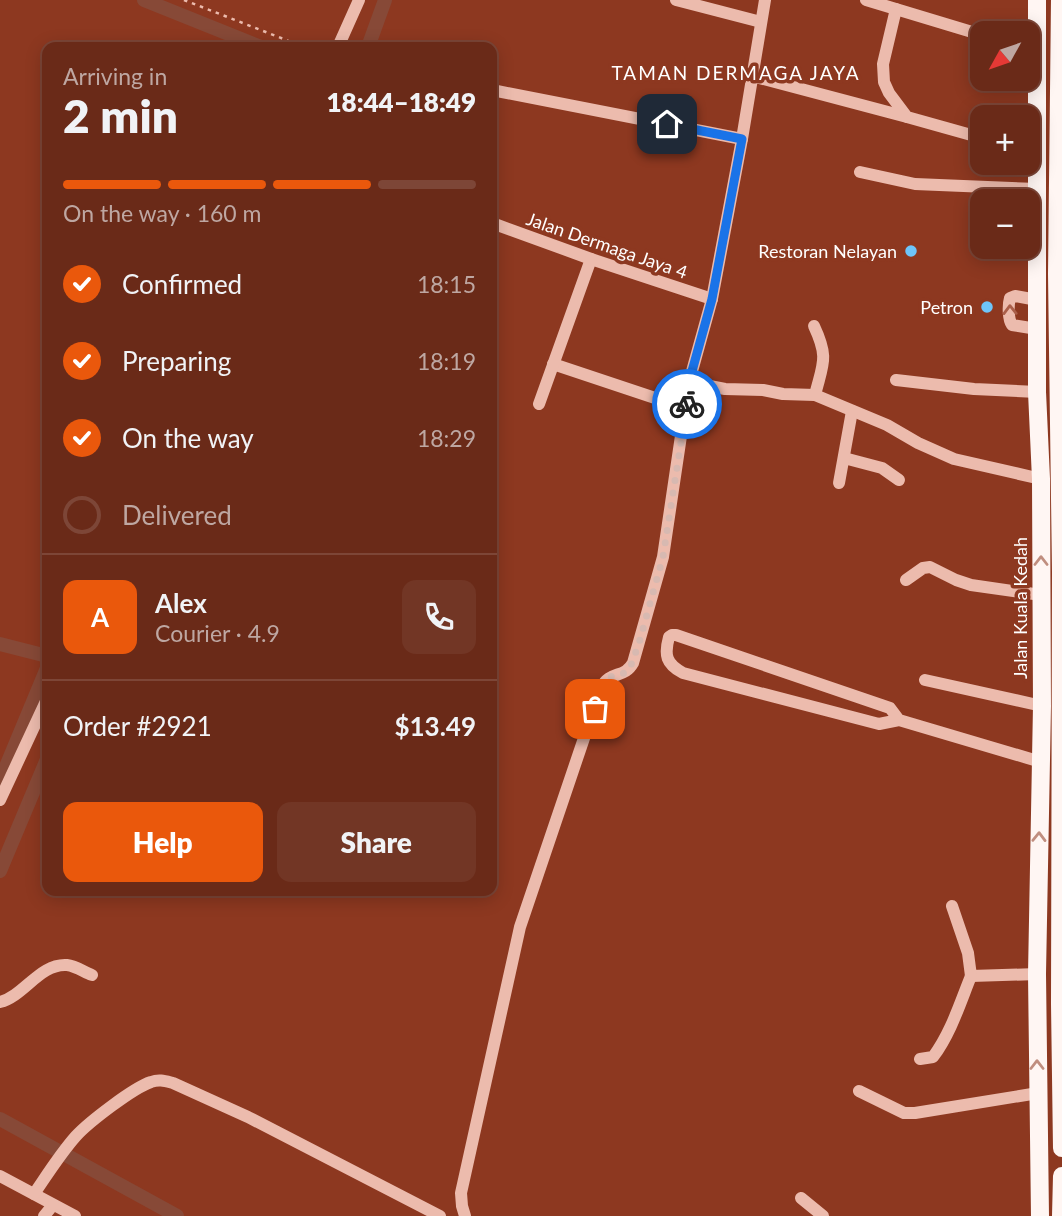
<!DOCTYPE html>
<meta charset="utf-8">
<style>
body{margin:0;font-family:Lato,sans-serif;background:#723625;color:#f1f3f6;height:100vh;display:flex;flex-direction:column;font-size:26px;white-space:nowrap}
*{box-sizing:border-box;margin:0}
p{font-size:23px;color:#bea7a2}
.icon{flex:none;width:38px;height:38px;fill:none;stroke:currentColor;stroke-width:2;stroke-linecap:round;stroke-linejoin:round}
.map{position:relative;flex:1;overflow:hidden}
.sheet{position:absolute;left:42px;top:42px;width:455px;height:854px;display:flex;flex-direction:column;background:#6a2a18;border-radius:14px;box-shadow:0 4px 18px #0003,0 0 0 2px #7d4637}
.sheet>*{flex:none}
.needle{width:46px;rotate:230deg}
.controls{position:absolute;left:970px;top:21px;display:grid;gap:14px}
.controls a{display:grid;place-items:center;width:70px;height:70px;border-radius:14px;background:#6a2a18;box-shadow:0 4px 18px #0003,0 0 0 2px #7d4637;font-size:35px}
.pin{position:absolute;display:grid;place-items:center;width:60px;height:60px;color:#fff;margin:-30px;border-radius:14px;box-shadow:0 4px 10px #0006}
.courier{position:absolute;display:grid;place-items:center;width:70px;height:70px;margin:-35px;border:5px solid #1a73e8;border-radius:50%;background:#fff;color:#222;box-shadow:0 2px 9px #0007}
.summary em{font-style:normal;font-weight:800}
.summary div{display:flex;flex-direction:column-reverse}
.summary{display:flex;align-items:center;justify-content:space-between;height:119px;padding:0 21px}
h1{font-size:46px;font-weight:800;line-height:52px}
.bar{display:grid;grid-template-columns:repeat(4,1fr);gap:10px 7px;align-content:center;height:84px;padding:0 21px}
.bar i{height:9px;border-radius:5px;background:#7d4637}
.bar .selected{background:#ea580c}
.bar p{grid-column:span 4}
.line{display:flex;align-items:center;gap:18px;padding:0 21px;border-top:2px solid #7d4637}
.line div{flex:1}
.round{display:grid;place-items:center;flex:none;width:74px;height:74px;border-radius:14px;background:#723625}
ol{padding:0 21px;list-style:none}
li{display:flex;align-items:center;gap:21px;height:77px}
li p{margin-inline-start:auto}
li .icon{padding:7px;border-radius:50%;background:#ea580c;color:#fff;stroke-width:4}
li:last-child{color:#bea7a2}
li i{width:38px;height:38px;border:4px solid #7d4637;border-radius:50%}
.action{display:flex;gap:14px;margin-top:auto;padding:14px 21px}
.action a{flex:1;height:80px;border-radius:14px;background:#ea580c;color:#fff;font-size:28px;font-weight:800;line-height:80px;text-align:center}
.action a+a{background:#723625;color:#f1f3f6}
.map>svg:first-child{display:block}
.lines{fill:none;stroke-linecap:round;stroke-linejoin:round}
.canal{stroke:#874937;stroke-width:14}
.path{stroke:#ecbbad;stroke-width:2.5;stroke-dasharray:3.5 5;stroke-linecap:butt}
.minor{stroke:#ecbbad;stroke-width:12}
.major{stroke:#fff6f3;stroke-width:18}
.oneway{stroke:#aa5f4a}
.oneway2{stroke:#c08e7f}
.done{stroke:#d7b9b1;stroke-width:7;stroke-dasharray:0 12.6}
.route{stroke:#1a73e8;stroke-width:9}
.poi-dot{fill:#6ec5fa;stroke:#8d3820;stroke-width:2.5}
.labels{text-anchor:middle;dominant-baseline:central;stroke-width:7;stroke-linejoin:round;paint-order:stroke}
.street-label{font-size:18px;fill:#fff;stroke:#8d3820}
.poi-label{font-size:18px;fill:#fff;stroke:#8d3820;text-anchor:end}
.neighbourhood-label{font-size:19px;letter-spacing:2px;fill:#fff;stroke:#8d3820}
</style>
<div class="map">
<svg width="1062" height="1216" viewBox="0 0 1062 1216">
<rect width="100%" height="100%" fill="#8d3820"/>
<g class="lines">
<g class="canal">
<path d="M144,0l117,47"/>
<path d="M368,47l17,-47"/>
<path d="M0,644l47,12"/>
<path d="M0,781l47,-113"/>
<path d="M0,871l47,-112"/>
<path d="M0,1119l177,97"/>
</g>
<path class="path" d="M184,0l120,47"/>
<g class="minor">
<path d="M676,0l85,22"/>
<path d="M866,0l116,35"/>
<path d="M896,9l-13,55 1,18 5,11 18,24 75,21"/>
<path d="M338,47l21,-47"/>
<path d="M752,76l155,41"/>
<path d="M492,90l250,49"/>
<path d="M860,172l55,12 122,5"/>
<path d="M492,223l99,36 121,40"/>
<path d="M814,326c15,32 9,37 1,69"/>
<path d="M1037,329l-25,-4c-4,-6 -4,-20 -2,-27l5,-2 22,4"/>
<path d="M553,364l105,35"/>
<path d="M896,380l78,9 63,3"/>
<path d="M689,382l36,7 38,1 20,4 32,1 72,30 31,18 36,16 87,20"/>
<path d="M539,404l52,-145"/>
<path d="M844,458l38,10 17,12"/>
<path d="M839,483l13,-72"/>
<path d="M906,580l17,-12 7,-1 26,13 15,5 70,10"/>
<path d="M925,680l117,26"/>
<path d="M899,720l-9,-12 -214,-73h-4l-3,2c-5,18 -3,27 14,36l196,51 20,-4 142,42"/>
<path d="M0,800l47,-101"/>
<path d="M952,906l16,47 3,23 66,-2"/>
<path d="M0,1002c24,-6 40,-39 67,-37 9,1 17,7 25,10"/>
<path d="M920,1059l13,-2c18,-24 27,-54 38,-81"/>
<path d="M859,1091l45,22h11l123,-20"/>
<path d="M0,1176l75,40"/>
<path d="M34,1194c13,-19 26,-40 42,-58 13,-14 57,-48 75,-54 8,-3 14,-1 22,1l75,34 192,99"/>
<path d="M801,1198l22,18"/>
<path d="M44,1216l9,-11"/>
<path d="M465,1216l-3,-10 -1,-13 59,-266 81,-239c9,-18 23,-9 32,-25l30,-106 26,-175 23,-83 30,-160 23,-139"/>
</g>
<g class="major">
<path d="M1037,0v392l4,87 1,227 -5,268 3,242"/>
<path d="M1060,0l-3,274 4,298 -1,432 2,144"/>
<path d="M1061,1216l1,-40"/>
</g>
</g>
<defs><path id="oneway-chevron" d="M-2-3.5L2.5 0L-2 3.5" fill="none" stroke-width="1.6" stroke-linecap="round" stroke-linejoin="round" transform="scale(1.75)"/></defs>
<use class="oneway" href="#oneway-chevron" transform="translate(1010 310) rotate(-91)"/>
<g class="oneway2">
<use href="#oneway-chevron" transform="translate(1041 561) rotate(-90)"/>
<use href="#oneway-chevron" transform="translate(1039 837) rotate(-89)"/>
<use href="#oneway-chevron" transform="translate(1037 1065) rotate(-90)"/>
</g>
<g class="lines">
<path class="done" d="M595,709l8,-26 7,-6 14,-4 6,-5 9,-25 24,-86 24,-153"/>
<path class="route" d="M667,124l75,15 -30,160 -23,83 -2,22"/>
</g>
<g class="poi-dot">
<circle cx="911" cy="251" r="7"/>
<circle cx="987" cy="307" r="7"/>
</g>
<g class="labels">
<g class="street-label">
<text transform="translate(607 245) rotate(19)">Jalan Dermaga Jaya 4</text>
<text transform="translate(1020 608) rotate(-90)">Jalan Kuala Kedah</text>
</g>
<g class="poi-label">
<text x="897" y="251">Restoran Nelayan</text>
<text x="973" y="307">Petron</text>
</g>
<g class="neighbourhood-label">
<text x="736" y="72">TAMAN DERMAGA JAYA</text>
</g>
</g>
</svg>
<div class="controls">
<a><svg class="needle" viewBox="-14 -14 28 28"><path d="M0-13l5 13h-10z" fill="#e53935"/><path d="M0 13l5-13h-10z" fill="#bea7a2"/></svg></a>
<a>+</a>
<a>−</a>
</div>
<div class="pin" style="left:595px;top:709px;background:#ea580c"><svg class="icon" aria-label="bag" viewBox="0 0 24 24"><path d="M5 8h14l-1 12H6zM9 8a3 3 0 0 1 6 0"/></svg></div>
<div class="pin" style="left:667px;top:124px;background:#1f2937"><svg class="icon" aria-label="home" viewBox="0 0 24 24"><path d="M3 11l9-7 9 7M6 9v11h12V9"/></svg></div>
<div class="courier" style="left:687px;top:404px"><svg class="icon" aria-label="bike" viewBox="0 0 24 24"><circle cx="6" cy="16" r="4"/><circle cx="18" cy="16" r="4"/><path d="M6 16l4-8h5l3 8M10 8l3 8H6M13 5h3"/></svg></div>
<section class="sheet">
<div class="summary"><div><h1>2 min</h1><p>Arriving in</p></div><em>18:44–18:49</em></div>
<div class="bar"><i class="selected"></i><i class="selected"></i><i class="selected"></i><i></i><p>On the way · 160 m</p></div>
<ol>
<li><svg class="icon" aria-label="check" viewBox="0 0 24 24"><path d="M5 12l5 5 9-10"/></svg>Confirmed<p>18:15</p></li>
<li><svg class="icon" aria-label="check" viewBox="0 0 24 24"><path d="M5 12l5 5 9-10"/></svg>Preparing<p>18:19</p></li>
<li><svg class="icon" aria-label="check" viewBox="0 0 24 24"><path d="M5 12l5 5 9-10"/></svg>On the way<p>18:29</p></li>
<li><i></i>Delivered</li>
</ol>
<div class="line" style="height:126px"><b class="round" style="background:#ea580c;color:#fff">A</b><div><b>Alex</b><p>Courier · 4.9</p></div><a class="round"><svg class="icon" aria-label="phone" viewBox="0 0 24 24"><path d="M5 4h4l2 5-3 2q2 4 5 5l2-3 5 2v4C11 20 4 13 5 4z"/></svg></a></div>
<div class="line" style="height:91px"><div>Order #2921</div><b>$13.49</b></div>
<div class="action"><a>Help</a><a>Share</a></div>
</section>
</div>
